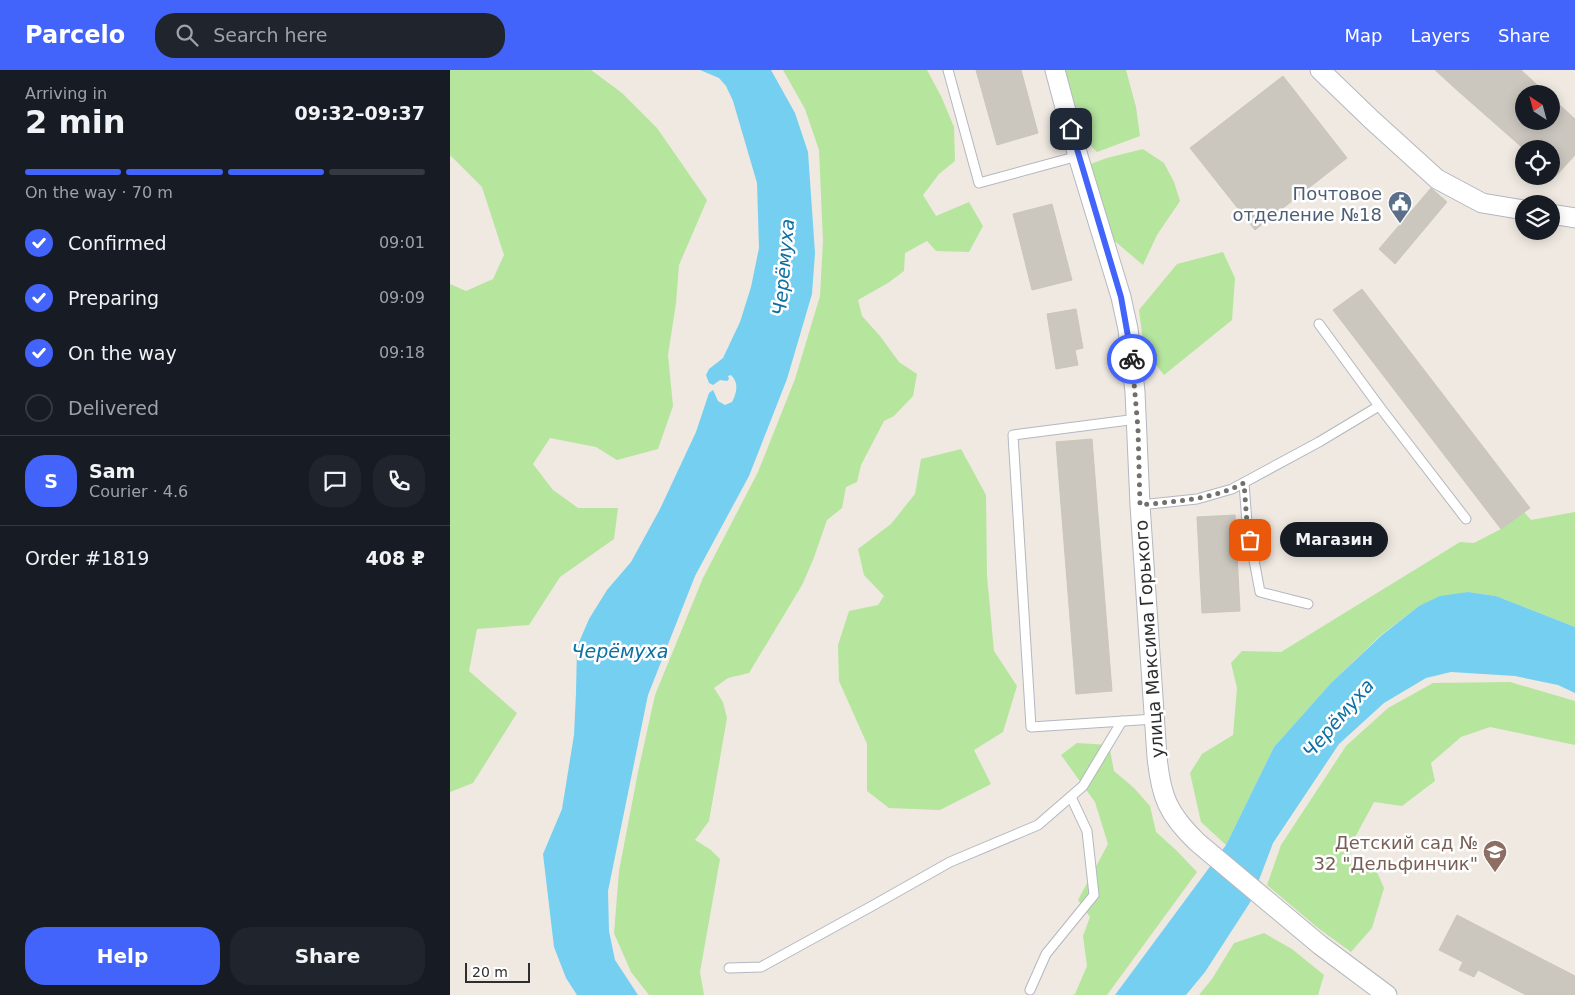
<!DOCTYPE html>
<meta charset="utf-8">
<style>
body{margin:0;font-family:"DejaVu Sans",sans-serif;background:#20242c;color:#f1f3f6;height:100vh;display:flex;flex-direction:column;font-size:19px;white-space:nowrap}
*{box-sizing:border-box;margin:0}
p{font-size:16px;color:#9ea1a6}
.icon{flex:none;width:28px;height:28px;fill:none;stroke:currentColor;stroke-width:2;stroke-linecap:round;stroke-linejoin:round}
.map{position:relative;flex:1;overflow:hidden}
.details{display:flex;flex-direction:column;background:#171b24;width:450px}
.details>*{flex:none}
.needle{width:32px;rotate:324deg}
.fabs{position:absolute;left:1065px;top:15px;display:grid;gap:10px}
.fabs a{display:grid;place-items:center;width:45px;height:45px;border-radius:50%;background:#171b24;box-shadow:0 2px 12px #0003;font-size:25px}
.scale{position:absolute;left:15px;bottom:12px;width:65px;box-sizing:border-box;padding-left:5px;border:2px solid #2e2e2e;border-top:0;font-size:14px;line-height:18px;white-space:nowrap;color:#2e2e2e;-webkit-text-stroke:4px #fff;paint-order:stroke}
.pin{position:absolute;display:grid;place-items:center;width:42px;height:42px;color:#fff;margin:-21px;border-radius:10px;box-shadow:0 2px 8px #0006}
.courier{position:absolute;display:grid;place-items:center;width:50px;height:50px;margin:-25px;border:4px solid #4264fb;border-radius:50%;background:#fff;color:#222;box-shadow:0 1px 6px #0007}
.bubble{position:absolute;height:35px;border-radius:18px;background:#171b24;box-shadow:0 2px 12px #0003;font-size:16px;font-weight:700;line-height:35px;text-align:center}
.overview em{font-style:normal;font-weight:700}
.overview div{display:flex;flex-direction:column-reverse}
.overview{display:flex;align-items:center;justify-content:space-between;height:85px;padding:0 25px}
h1{font-size:32px;font-weight:700;line-height:38px}
.bar{display:grid;grid-template-columns:repeat(4,1fr);gap:8px 5px;align-content:center;height:60px;padding:0 25px}
.bar i{height:6px;border-radius:4px;background:#363941}
.bar .selected{background:#4264fb}
.bar p{grid-column:span 4}
.line{display:flex;align-items:center;gap:12px;padding:0 25px;border-top:1px solid #363941}
.line div{flex:1}
.round{display:grid;place-items:center;flex:none;width:52px;height:52px;border-radius:20px;background:#20242c}
ol{padding:0 25px;list-style:none}
li{display:flex;align-items:center;gap:15px;height:55px}
li p{margin-inline-start:auto}
li .icon{padding:5px;border-radius:50%;background:#4264fb;color:#fff;stroke-width:4}
li:last-child{color:#9ea1a6}
li i{width:28px;height:28px;border:2px solid #363941;border-radius:50%}
.cta{display:flex;gap:10px;margin-top:auto;padding:10px 25px}
.cta a{flex:1;height:58px;border-radius:20px;background:#4264fb;color:#fff;font-size:20px;font-weight:700;line-height:58px;text-align:center}
.cta a+a{background:#20242c;color:#f1f3f6}
header{display:flex;align-items:center;gap:30px;box-sizing:border-box;height:70px;padding:0 25px;background:#4264fb;color:#fff}
header strong{font-size:24px}
nav{display:flex;gap:28px;margin-inline-start:auto;font-size:18px}
.search{width:350px;height:45px;background:#20242c;display:flex;align-items:center;gap:12px;box-sizing:border-box;padding:0 18px;border-radius:20px;color:#9ea1a6;font-size:19px}
main{display:flex;flex:1;min-height:0}
.map>svg:first-child{display:block}
.green{fill:#b6e59e}
.water{fill:#75cff0}
.building{fill:#cbc7bf;stroke:#cbc5ba}
.lines{fill:none;stroke-linecap:round;stroke-linejoin:round}
.service-casing{stroke:#b4b7c1;stroke-width:11}
.minor-casing{stroke:#b4b7c1;stroke-width:21}
.service{stroke:#fff;stroke-width:9}
.minor{stroke:#fff;stroke-width:19}
.done{stroke:#726f6d;stroke-width:5;stroke-dasharray:0 9}
.route{stroke:#4264fb;stroke-width:6}
.labels{text-anchor:middle;dominant-baseline:central;stroke-width:5;stroke-linejoin:round;paint-order:stroke}
.service-label{font-size:18px;fill:#4e5e75;stroke:#fff;text-anchor:end}
.street-label{font-size:18px;fill:#2e2e2e;stroke:#fff}
.education-label{font-size:18px;fill:#785e54;stroke:#fff;text-anchor:end}
.water-label{font-size:19px;font-style:italic;fill:#0d6fa3;stroke:#fff}
</style>
<header>
<strong>Parcelo</strong>
<div class="search"><svg class="icon" aria-label="search" viewBox="0 0 24 24"><circle cx="10" cy="10" r="6"/><path d="M15 15l6 6"/></svg>Search here</div>
<nav><a>Map</a><a>Layers</a><a>Share</a></nav>
</header>
<main>
<section class="details">
<div class="overview"><div><h1>2 min</h1><p>Arriving in</p></div><em>09:32–09:37</em></div>
<div class="bar"><i class="selected"></i><i class="selected"></i><i class="selected"></i><i></i><p>On the way · 70 m</p></div>
<ol>
<li><svg class="icon" aria-label="check" viewBox="0 0 24 24"><path d="M5 12l5 5 9-10"/></svg>Confirmed<p>09:01</p></li>
<li><svg class="icon" aria-label="check" viewBox="0 0 24 24"><path d="M5 12l5 5 9-10"/></svg>Preparing<p>09:09</p></li>
<li><svg class="icon" aria-label="check" viewBox="0 0 24 24"><path d="M5 12l5 5 9-10"/></svg>On the way<p>09:18</p></li>
<li><i></i>Delivered</li>
</ol>
<div class="line" style="height:90px"><b class="round" style="background:#4264fb;color:#fff">S</b><div><b>Sam</b><p>Courier · 4.6</p></div><a class="round"><svg class="icon" aria-label="chat" viewBox="0 0 24 24"><path d="M4 5h16v11H9l-5 4z"/></svg></a><a class="round"><svg class="icon" aria-label="phone" viewBox="0 0 24 24"><path d="M5 4h4l2 5-3 2q2 4 5 5l2-3 5 2v4C11 20 4 13 5 4z"/></svg></a></div>
<div class="line" style="height:65px"><div>Order #1819</div><b>408 ₽</b></div>
<div class="cta"><a>Help</a><a>Share</a></div>
</section>
<div class="map">
<svg width="1125" height="925" viewBox="0 0 1125 925">
<rect width="100%" height="100%" fill="#efe9e1"/>
<g class="green">
<path d="M0,0h141l31,23 35,35 50,72 -28,65 -3,38 -8,52 5,51 -15,43 -41,11 -21,-13 -46,-9 -17,26 20,26 25,18h40l-4,31 -54,38 -31,48 -52,4 -8,42 48,42 -44,70 -23,9v-508l16,7 27,-12 11,-24 -22,-68 -30,-30 -2,-1z"/>
<path d="M333,0h144l14,26 13,31 1,34 -16,13 -16,21 13,21 33,-14 14,24 -14,26 -33,-1 -9,-10 -22,12 -1,18 -16,12 -30,17 4,16 18,20 19,26 18,12 -4,22 -19,20 -10,5 -23,44 -4,17 -11,5 -4,21 -15,12 -14,40 -11,25 -53,88 -21,5 -14,10 9,14 4,16 -18,103 -14,19 16,10 9,9 -20,113 4,23h-55l-18,-23 -17,-39 5,-62 19,-99 17,-77 48,-117 55,-106 37,-93 25,-83 3,-55 -4,-91 -14,-41z"/>
<path d="M612,0h64l10,37 4,29 -43,16 -17,-17z"/>
<path d="M693,79l21,14 10,19 6,19 -23,34 -14,30 -32,-27 -23,-73 19,-7z"/>
<path d="M773,182l12,26 -3,42 -68,55 -20,-26 -5,-39 38,-46z"/>
<path d="M511,379l25,46 1,81 7,75 23,35 -14,46 -29,18 17,34 -51,26 -51,-2 -22,-17v-47l-28,-63 -1,-36 11,-34 29,-6 6,-9 -20,-21 -6,-26 33,-25 24,-30 6,-35z"/>
<path d="M1074,442l7,8 44,-8v115l-79,-31 -28,-4 -49,14 -38,29 -50,48 -57,64 -48,98 -25,-23 -11,-49 12,-19 31,-19 4,-47 -6,-25 11,-12 39,1 179,-110 14,1 27,-14z"/>
<path d="M1060,612l65,19v44l-85,-18 -29,10 -30,26 4,18 -33,25 -28,-4 -21,39 -4,19 24,3 11,25 -12,40 -21,24 -33,-24 -51,-43 14,-40 65,-99 42,-38 45,-25z"/>
<path d="M627,673l32,2 5,26 20,17 16,18 6,26 20,18 21,22 -90,123h-35l3,-1 12,-28 -4,-30 7,-19 -12,-17 30,-56 -13,-42 -34,-47z"/>
<path d="M814,863l28,16 32,26 -6,20h-119l13,-16 22,-36z"/>
</g>
<g class="water">
<path d="M250,0h71l24,43 13,39 7,101 -3,41 -25,85 -38,97 -54,100 -47,119 -40,196 1,40 6,29 23,35h-61l-11,-17 -12,-31 -11,-93 19,-45 12,-74 2,-42 1,-46 12,-28 18,-29 24,-28 29,-53 36,-77 13,-39 4,-3 5,11 7,4 7,-3c5,-10 7,-19 -1,-27l-3,1 1,3 -2,2 -7,-1 -7,5 -4,-2 -3,-8 3,-6 14,-11 17,-36 11,-35 8,-39 -2,-65 -24,-82 -7,-15 -7,-8z"/>
<path d="M1018,522l28,4 79,31v66l-17,-8 -43,-9 -64,-4 -25,6 -42,25 -45,41 -66,99 -22,58 -46,71 -19,23h-71l111,-150 48,-98 57,-64 51,-48 37,-29 21,-10z"/>
</g>
<g class="building">
<path d="M526,0h45l17,63 -41,12z"/>
<path d="M985,0h42l-19,21z"/>
<path d="M1027,0h44l26,24h-23v27h27v-24l24,22v36l-20,22 -4,-3v-25h-27l-66,-58z"/>
<path d="M833,6l64,82 -92,72 -65,-82z"/>
<path d="M981,118l16,14 -52,62 -16,-15z"/>
<path d="M602,134l20,76 -40,10 -19,-76z"/>
<path d="M912,219l168,219 -29,21 -168,-219z"/>
<path d="M626,239l7,39 -8,2 3,15 -22,4 -9,-55z"/>
<path d="M642,369l20,252 -36,3 -20,-252z"/>
<path d="M785,445l5,96 -38,2 -5,-96z"/>
<path d="M1007,845l118,61v19h-49l-48,-25 -4,7 -15,-7 4,-8 -24,-12z"/>
</g>
<g class="lines">
<defs>
<g id="service">
<path d="M498,0l31,113 99,-27"/>
<path d="M869,254l60,82 87,113"/>
<path d="M687,349l-124,16 18,292 124,-8"/>
<path d="M794,413l3,40 13,69 48,12"/>
<path d="M690,435l57,-6 35,-10 87,-47 60,-36"/>
<path d="M279,898l32,-1 111,-61 78,-44 88,-37 45,-39 39,-65"/>
<path d="M580,920l16,-36 48,-59 -7,-64 -16,-34"/>
</g>
<g id="minor">
<path d="M605,0l23,86 43,141 7,32 7,63 5,113 17,252c4,40 11,57 40,85l123,103 67,50"/>
<path d="M870,0l52,50 65,59 45,24 42,7"/>
<path d="M1101,144l24,4"/>
</g>
</defs>
<use href="#service" class="service-casing"/>
<use href="#minor" class="minor-casing"/>
<use href="#service" class="service"/>
<use href="#minor" class="minor"/>
</g>
<g class="lines">
<path class="done" d="M682,289l6,70 2,76c36,-4 72,-5 104,-22l3,40 3,17"/>
<path class="route" d="M621,59l50,168 11,62"/>
</g>
<defs>
<symbol id="civic-pin" viewBox="-11 -11 22 30"><path d="M0 17L-7.5 6A9.5 9.5 0 1 1 7.5 6Z" fill="#5c6f8a" stroke="#fff"/><path d="M-.6-6.5H3V-4.5H.6V-3L4-1V1h2V6H-6V1h2V-1L-.6-3ZM-1.2 2.5V6h2.4V2.5Z" fill="#fff"/></symbol>
<symbol id="school-pin" viewBox="-11 -11 22 30"><path d="M0 17L-7.5 6A9.5 9.5 0 1 1 7.5 6Z" fill="#8d6e63" stroke="#fff"/><path d="M0-5L7-2L0 1L-7-2ZM-4 1L0 2.5L4 1V4Q0 6-4 4Z" fill="#fff"/></symbol>
</defs>
<g fill-rule="evenodd">
<use href="#civic-pin" x="936" y="119" width="28" height="38"/>
<use href="#school-pin" x="1031" y="768" width="28" height="38"/>
</g>
<g class="labels">
<g class="service-label">
<text x="932" y="123">Почтовое<tspan x="932" dy="21">отделение №18</tspan></text>
</g>
<g class="street-label">
<text transform="translate(699 569) rotate(-94)">улица Максима Горького</text>
</g>
<g class="education-label">
<text x="1028" y="772">Детский сад №<tspan x="1028" dy="21">32 "Дельфинчик"</tspan></text>
</g>
<g class="water-label">
<text transform="translate(333 197) rotate(-85)">Черёмуха</text>
<text x="170" y="581">Черёмуха</text>
<text transform="translate(888 648) rotate(-49)">Черёмуха</text>
</g>
</g>
</svg>
<div class="fabs">
<a><svg class="needle" viewBox="-14 -14 28 28"><path d="M0-13l5 13h-10z" fill="#e53935"/><path d="M0 13l5-13h-10z" fill="#9ea1a6"/></svg></a>
<a><svg class="icon" aria-label="locate" viewBox="0 0 24 24"><circle cx="12" cy="12" r="6"/><path d="M12 2v4M12 18v4M2 12h4M18 12h4"/></svg></a>
<a><svg class="icon" aria-label="layers" viewBox="0 0 24 24"><path d="M12 4l9 5-9 5-9-5zM3 14l9 5 9-5"/></svg></a>
</div>
<div class="scale">20 m</div>
<div class="pin" style="left:800px;top:470px;background:#ea580c"><svg class="icon" aria-label="bag" viewBox="0 0 24 24"><path d="M5 8h14l-1 12H6zM9 8a3 3 0 0 1 6 0"/></svg></div>
<div class="pin" style="left:621px;top:59px;background:#1f2937"><svg class="icon" aria-label="home" viewBox="0 0 24 24"><path d="M3 11l9-7 9 7M6 9v11h12V9"/></svg></div>
<div class="courier" style="left:682px;top:289px"><svg class="icon" aria-label="bike" viewBox="0 0 24 24"><circle cx="6" cy="16" r="4"/><circle cx="18" cy="16" r="4"/><path d="M6 16l4-8h5l3 8M10 8l3 8H6M13 5h3"/></svg></div>
<div class="bubble" style="left:830px;top:452px;width:108px">Магазин</div>
</div>
</main>
